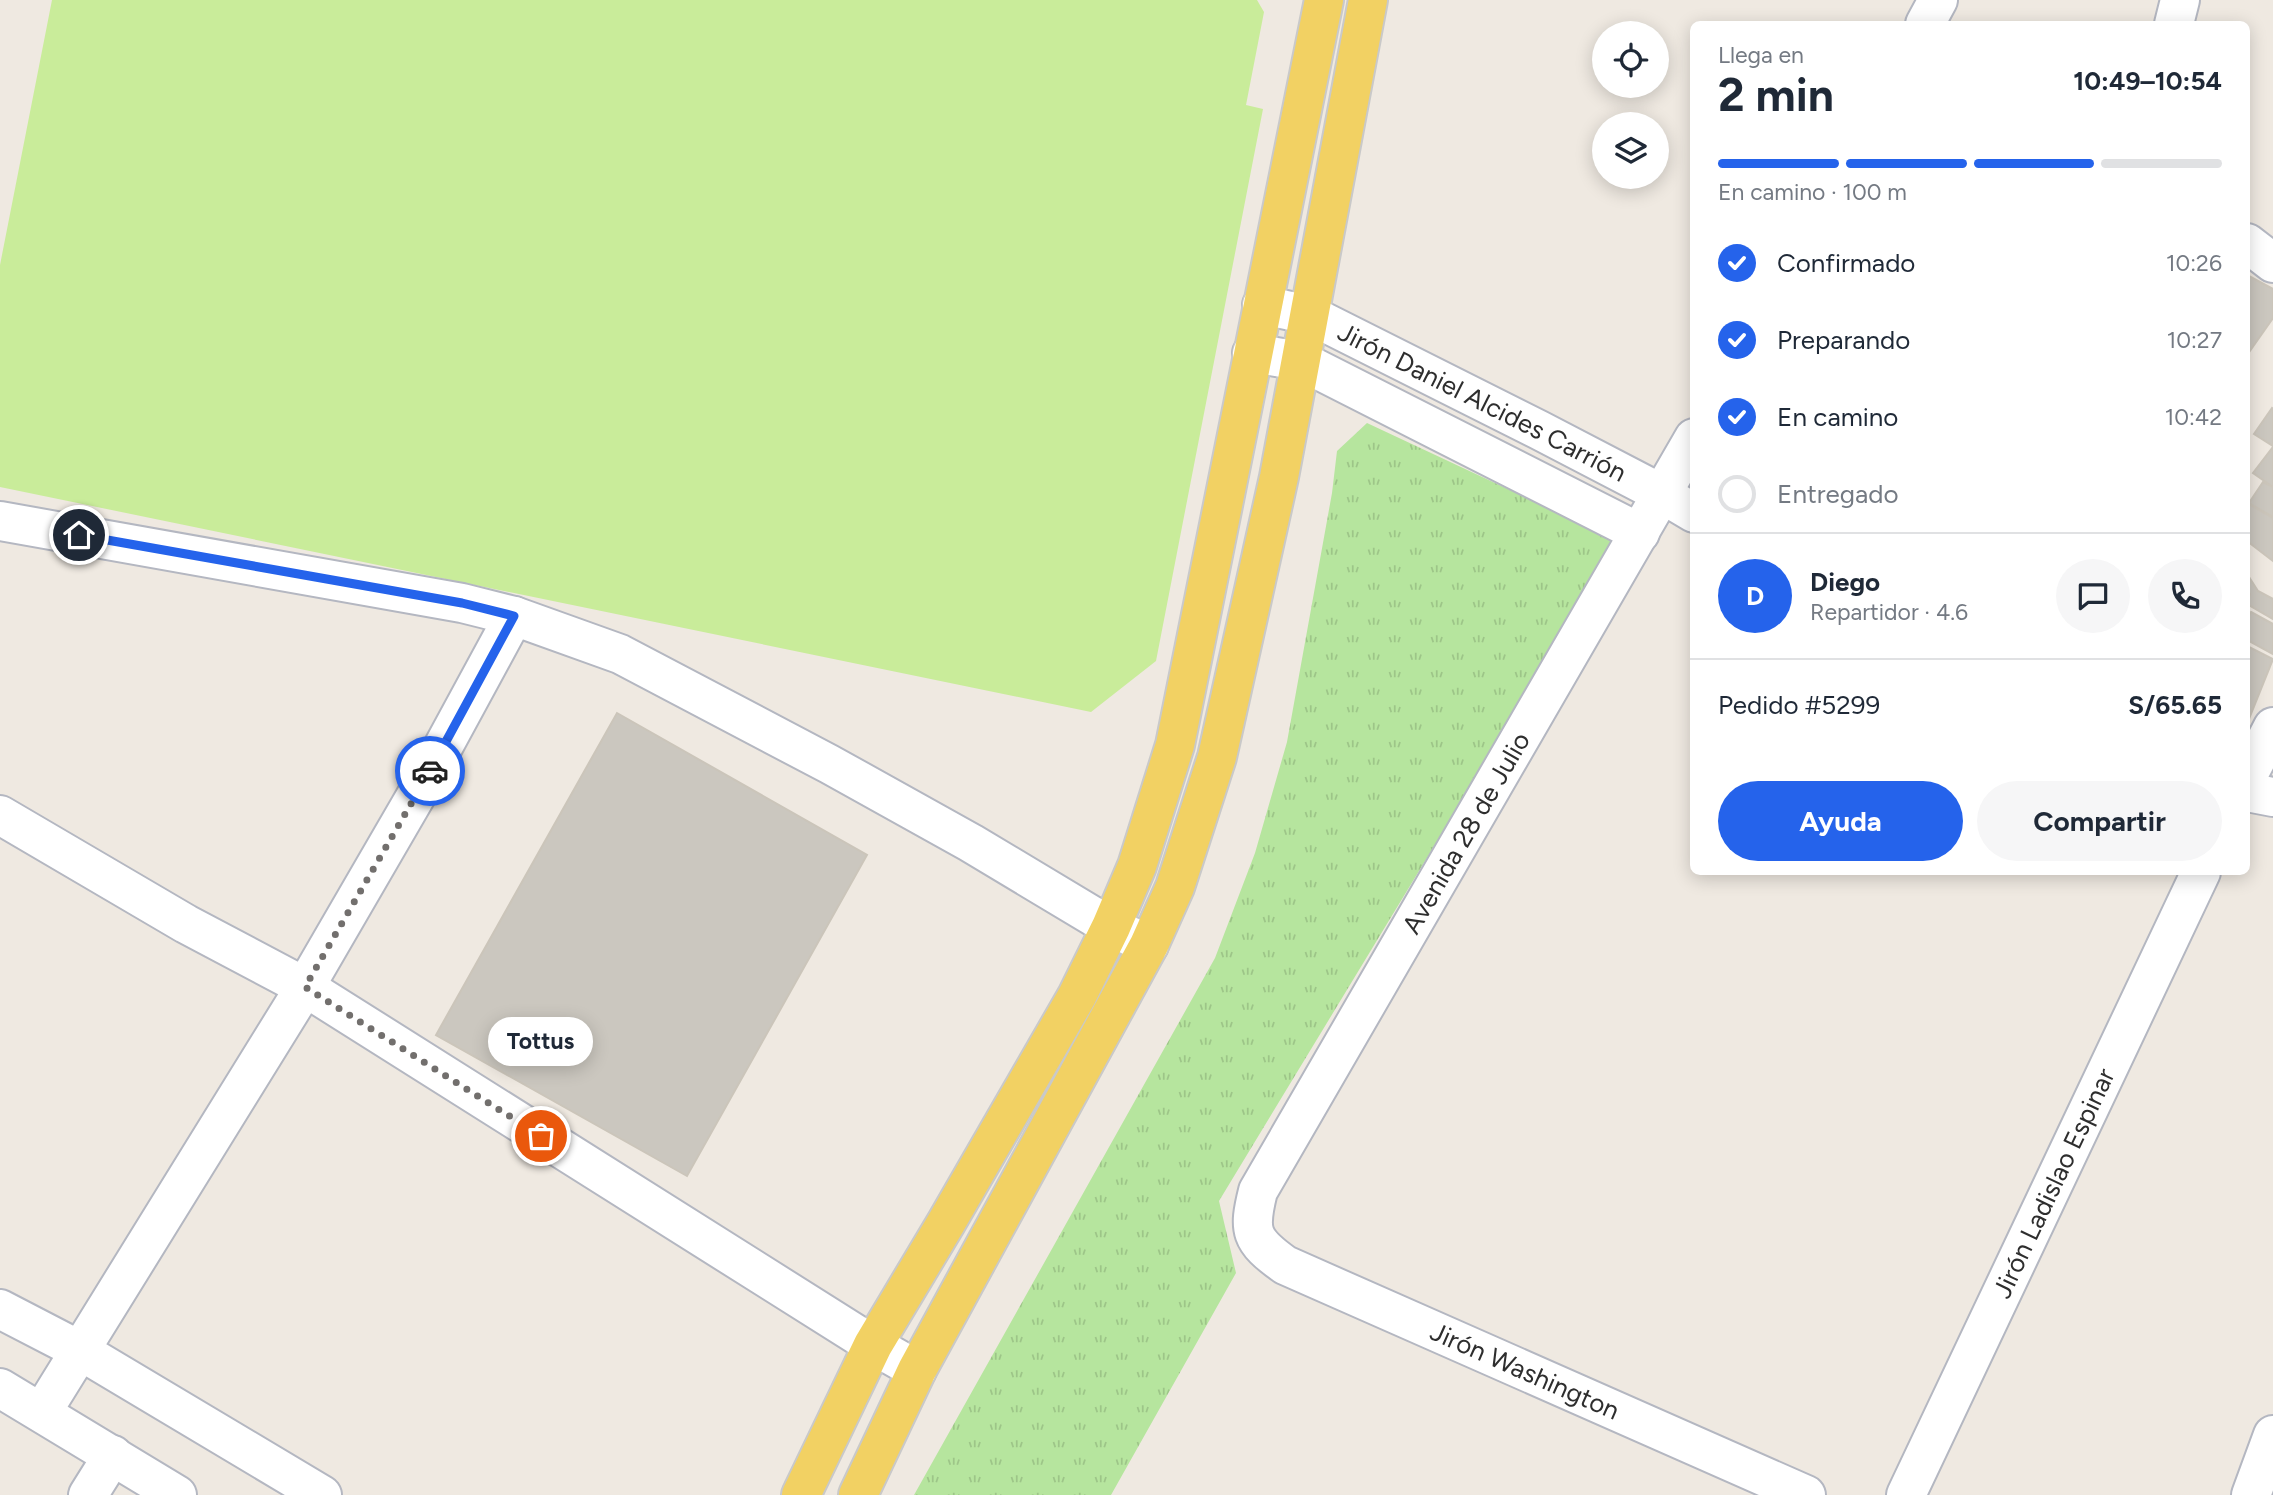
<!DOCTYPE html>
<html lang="es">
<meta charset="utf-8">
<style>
body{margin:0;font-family:Figtree,sans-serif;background:#f6f6f7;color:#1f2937;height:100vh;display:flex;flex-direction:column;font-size:26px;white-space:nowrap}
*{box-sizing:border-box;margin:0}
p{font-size:23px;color:#747a83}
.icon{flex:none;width:38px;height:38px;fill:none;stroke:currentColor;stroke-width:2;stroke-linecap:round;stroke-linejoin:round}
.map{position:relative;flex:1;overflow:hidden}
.panel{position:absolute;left:1690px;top:21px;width:560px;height:854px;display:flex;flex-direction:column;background:#fff;border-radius:10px;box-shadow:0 4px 18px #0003}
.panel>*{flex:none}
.fabs{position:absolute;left:1592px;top:21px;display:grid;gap:14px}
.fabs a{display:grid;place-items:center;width:77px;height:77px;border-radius:50%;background:#fff;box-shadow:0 4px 18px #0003;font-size:35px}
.pin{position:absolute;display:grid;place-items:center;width:60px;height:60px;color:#fff;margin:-30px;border:4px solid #fff;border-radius:50%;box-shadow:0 2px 7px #0007}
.courier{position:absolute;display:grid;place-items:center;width:70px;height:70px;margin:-35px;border:5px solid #2563eb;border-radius:50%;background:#fff;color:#222;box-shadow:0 2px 9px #0007}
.bubble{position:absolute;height:49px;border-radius:24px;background:#fff;box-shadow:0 4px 18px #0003;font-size:23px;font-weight:700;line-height:49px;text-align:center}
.headline em{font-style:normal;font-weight:700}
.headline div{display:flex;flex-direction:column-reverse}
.headline{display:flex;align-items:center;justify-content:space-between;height:119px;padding:0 28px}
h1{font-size:46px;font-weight:700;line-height:52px}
.bar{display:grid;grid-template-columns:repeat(4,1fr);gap:10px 7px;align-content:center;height:84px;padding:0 28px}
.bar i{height:9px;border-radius:5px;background:#e0e1e3}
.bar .on{background:#2563eb}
.bar p{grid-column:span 4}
.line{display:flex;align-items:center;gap:18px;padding:0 28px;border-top:2px solid #e0e1e3}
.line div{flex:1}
.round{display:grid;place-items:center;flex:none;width:74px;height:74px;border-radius:37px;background:#f6f6f7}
ol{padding:0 28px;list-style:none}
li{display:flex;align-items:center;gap:21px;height:77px}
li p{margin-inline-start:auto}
li .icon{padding:7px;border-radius:50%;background:#2563eb;color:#fff;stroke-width:4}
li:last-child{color:#747a83}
li i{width:38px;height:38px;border:4px solid #e0e1e3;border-radius:50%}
.cta{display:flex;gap:14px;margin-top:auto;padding:14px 28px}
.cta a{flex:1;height:80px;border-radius:42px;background:#2563eb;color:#fff;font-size:28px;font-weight:700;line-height:80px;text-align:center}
.cta a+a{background:#f6f6f7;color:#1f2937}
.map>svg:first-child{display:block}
.grass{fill:url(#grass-tufts)}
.pitch{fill:#c9ec9a}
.building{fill:#cbc7bf;stroke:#cbc5ba;stroke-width:2}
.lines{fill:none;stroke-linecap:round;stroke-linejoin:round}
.minor-casing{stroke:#b4b7c1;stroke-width:42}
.secondary-casing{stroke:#b4b7c1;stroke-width:42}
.primary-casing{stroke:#c9c9c9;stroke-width:42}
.minor{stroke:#fff;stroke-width:38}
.secondary{stroke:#fff;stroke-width:38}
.primary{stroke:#f2d163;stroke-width:38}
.done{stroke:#726f6d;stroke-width:7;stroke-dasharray:0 12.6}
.route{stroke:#2563eb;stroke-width:9}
.labels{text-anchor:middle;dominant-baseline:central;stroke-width:6;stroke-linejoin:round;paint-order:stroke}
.street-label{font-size:26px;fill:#2e2e2e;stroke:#fff}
</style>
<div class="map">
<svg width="2273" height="1495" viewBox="0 0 2273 1495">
<defs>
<pattern id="grass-tufts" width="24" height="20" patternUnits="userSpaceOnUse" patternTransform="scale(1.75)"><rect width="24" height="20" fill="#b6e59e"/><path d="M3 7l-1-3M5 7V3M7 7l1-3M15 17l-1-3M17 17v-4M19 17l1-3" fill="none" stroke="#9dc588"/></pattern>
</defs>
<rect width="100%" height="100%" fill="#efe9e1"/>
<path class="grass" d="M1367,423l252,118 -400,660 17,72 -125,222h-197l301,-537 40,-105 32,-111 45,-249 5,-42z"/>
<path class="pitch" d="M52,0h1205l7,12 -18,93 17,4 -107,552 -65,51 -1091,-225v-222z"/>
<g class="building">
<path d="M2247,275l26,14v29l-26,37z"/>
<path d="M2272,408l1,1v37l-19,-12z"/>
<path d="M2273,447v40l-20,-14z"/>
<path d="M2263,482l10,5v30l-24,-14z"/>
<path d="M2247,503l26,15v43l-26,-20z"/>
<path d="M2249,577l9,14 15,8v20l-26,-15 3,-10 -3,-3z"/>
<path d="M2251,612l22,12v30l-26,-14v-21z"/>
<path d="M2247,646l26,13 -26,65z"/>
<path d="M617,713l250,142 -180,321 -251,-141z"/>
</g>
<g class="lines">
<defs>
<g id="minor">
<path d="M1925,24l13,-24"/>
<path d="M2174,24l6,-24"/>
<path d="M2247,243l26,20"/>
<path id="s1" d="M1262,305l48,10 229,115 123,64 32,19"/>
<path d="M1252,353l49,8 339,172"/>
<path id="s2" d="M1694,438l-436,753c-10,40 -8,49 27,74l521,230"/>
<path d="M0,521l462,82 52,13 106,38 209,110 142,79 140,84 38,18"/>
<path d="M2247,792l26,5"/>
<path d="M0,815l186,109 119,63 568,358 44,25"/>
<path d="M42,1412l263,-425 119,-205 90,-166"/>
<path d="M88,1495l25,-40"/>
</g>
<g id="secondary">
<path d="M2247,777l26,-50"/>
<path d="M0,1309l79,41 243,145"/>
<path d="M0,1388l177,107"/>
<path id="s3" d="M1906,1495l295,-623"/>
<path d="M2251,1495l22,-60"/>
</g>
<g id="primary">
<path d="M801,1495l72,-150 73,-122 131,-227 34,-69 26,-61 38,-121 149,-745"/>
<path d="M858,1495l59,-125 232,-425 26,-58 42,-130 62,-280 89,-477"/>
</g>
</defs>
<use href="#minor" class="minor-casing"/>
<use href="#secondary" class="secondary-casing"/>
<use href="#primary" class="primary-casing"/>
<use href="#minor" class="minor"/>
<use href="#secondary" class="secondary"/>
<use href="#primary" class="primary"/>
</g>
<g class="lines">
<path class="done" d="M430,771l-125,216 236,149"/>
<path class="route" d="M79,535l383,68 52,13 -84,155"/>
</g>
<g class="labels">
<g class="street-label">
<text stroke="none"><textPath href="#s1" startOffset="242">Jirón Daniel Alcides Carrión</textPath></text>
<text transform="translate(1466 833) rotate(-60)">Avenida 28 de Julio</text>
<text stroke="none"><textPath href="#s3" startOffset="345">Jirón Ladislao Espinar</textPath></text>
<text stroke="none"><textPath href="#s2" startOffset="1220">Jirón Washington</textPath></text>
</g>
</g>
</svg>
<div class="fabs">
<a><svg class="icon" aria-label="locate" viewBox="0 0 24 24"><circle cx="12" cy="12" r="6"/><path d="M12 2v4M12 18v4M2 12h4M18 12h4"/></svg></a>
<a><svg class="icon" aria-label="layers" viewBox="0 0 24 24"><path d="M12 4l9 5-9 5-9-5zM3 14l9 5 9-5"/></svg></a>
</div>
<div class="pin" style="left:541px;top:1136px;background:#ea580c"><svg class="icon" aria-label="bag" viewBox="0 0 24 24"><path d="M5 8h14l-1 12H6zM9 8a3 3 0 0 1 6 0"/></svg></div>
<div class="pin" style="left:79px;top:535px;background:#1f2937"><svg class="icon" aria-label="home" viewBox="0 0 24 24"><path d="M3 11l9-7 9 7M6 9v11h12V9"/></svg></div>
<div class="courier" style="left:430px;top:771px"><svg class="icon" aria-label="car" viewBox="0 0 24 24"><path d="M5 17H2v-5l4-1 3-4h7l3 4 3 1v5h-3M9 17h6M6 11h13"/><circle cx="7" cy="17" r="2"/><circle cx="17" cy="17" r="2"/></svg></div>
<div class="bubble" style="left:488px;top:1017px;width:105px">Tottus</div>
<section class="panel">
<div class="headline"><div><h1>2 min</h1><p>Llega en</p></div><em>10:49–10:54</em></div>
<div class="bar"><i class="on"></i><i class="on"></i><i class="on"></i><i></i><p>En camino · 100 m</p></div>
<ol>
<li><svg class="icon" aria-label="check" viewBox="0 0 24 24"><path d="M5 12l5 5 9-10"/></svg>Confirmado<p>10:26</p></li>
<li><svg class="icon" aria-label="check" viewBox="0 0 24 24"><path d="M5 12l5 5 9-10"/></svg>Preparando<p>10:27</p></li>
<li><svg class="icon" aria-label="check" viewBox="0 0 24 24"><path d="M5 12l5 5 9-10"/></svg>En camino<p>10:42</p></li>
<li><i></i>Entregado</li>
</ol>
<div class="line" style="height:126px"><b class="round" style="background:#2563eb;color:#fff">D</b><div><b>Diego</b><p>Repartidor · 4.6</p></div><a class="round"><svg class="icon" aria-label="chat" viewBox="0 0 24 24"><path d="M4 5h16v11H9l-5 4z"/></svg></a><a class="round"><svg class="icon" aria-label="phone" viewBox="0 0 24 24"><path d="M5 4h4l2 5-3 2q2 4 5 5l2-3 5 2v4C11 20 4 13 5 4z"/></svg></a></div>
<div class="line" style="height:91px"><div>Pedido #5299</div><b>S/65.65</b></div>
<div class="cta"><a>Ayuda</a><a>Compartir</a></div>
</section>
</div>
